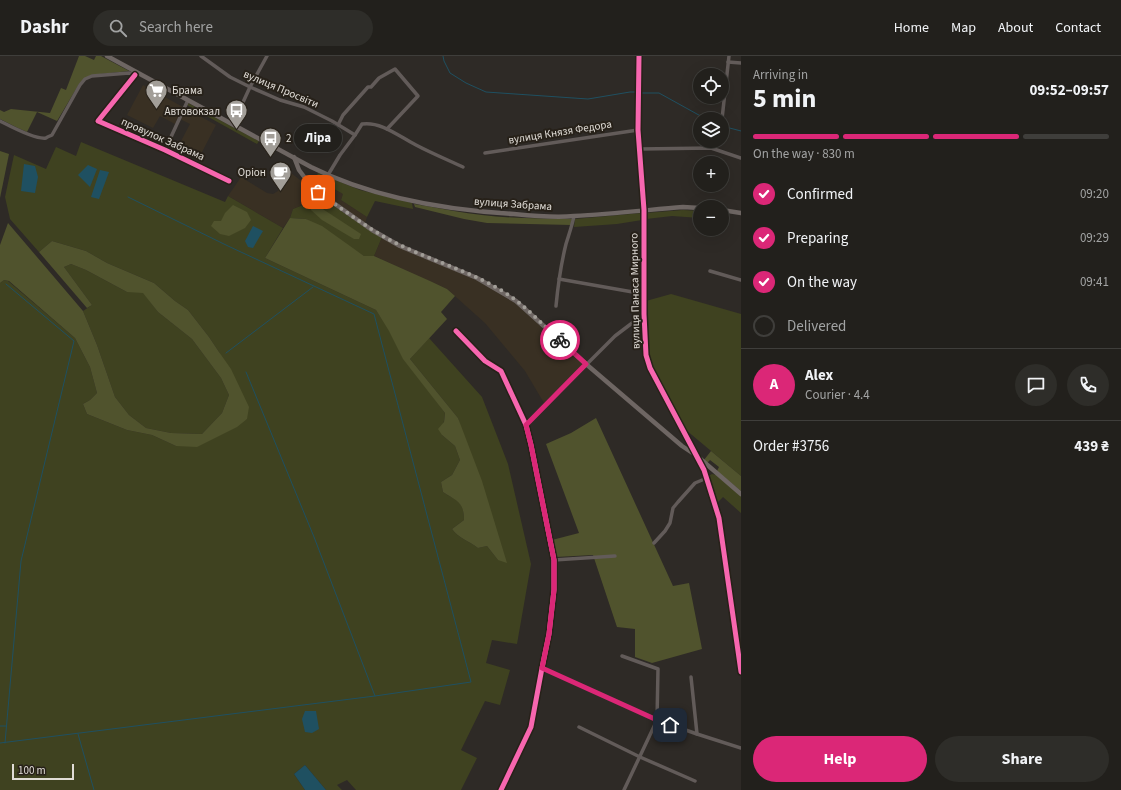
<!DOCTYPE html>
<meta charset="utf-8">
<style>
body{margin:0;font-family:"Source Sans 3",sans-serif;background:#2e2d29;color:#f1f3f6;height:100vh;display:flex;flex-direction:column;font-size:15px;white-space:nowrap}
*{box-sizing:border-box;margin:0}
p{font-size:13px;color:#a2a3a3}
.icon{flex:none;width:22px;height:22px;fill:none;stroke:currentColor;stroke-width:2;stroke-linecap:round;stroke-linejoin:round}
.map{position:relative;flex:1;overflow:hidden}
.sheet{display:flex;flex-direction:column;background:#22201c;width:380px}
.sheet>*{flex:none}
.controls{position:absolute;left:693px;top:12px;display:grid;gap:8px}
.controls a{display:grid;place-items:center;width:36px;height:36px;border-radius:50%;background:#22201c;box-shadow:0 4px 16px #0002,0 0 0 1px #3f3e3b;font-size:20px}
.scale{position:absolute;left:12px;bottom:10px;width:62px;box-sizing:border-box;padding-left:4px;border:2px solid #e0dcd6;border-top:0;font-size:11px;line-height:14px;white-space:nowrap;color:#e0dcd6;-webkit-text-stroke:3px #272119;paint-order:stroke}
.pin{position:absolute;display:grid;place-items:center;width:34px;height:34px;color:#fff;margin:-17px;border-radius:8px;box-shadow:0 2px 6px #0006}
.courier{position:absolute;display:grid;place-items:center;width:40px;height:40px;margin:-20px;border:3px solid #db2777;border-radius:50%;background:#fff;color:#222;box-shadow:0 1px 5px #0007}
.bubble{position:absolute;height:28px;border-radius:14px;background:#22201c;box-shadow:0 4px 16px #0002,0 0 0 1px #3f3e3b;font-size:13px;font-weight:700;line-height:28px;text-align:center}
.headline em{font-style:normal;font-weight:700}
.headline div{display:flex;flex-direction:column-reverse}
.headline{display:flex;align-items:center;justify-content:space-between;height:68px;padding:0 12px}
h1{font-size:26px;font-weight:700;line-height:30px}
.bar{display:grid;grid-template-columns:repeat(4,1fr);gap:6px 4px;align-content:center;height:48px;padding:0 12px}
.bar i{height:5px;border-radius:3px;background:#3f3e3b}
.bar .selected{background:#db2777}
.bar p{grid-column:span 4}
.line{display:flex;align-items:center;gap:10px;padding:0 12px;border-top:1px solid #3f3e3b}
.line div{flex:1}
.round{display:grid;place-items:center;flex:none;width:42px;height:42px;border-radius:21px;background:#2e2d29}
ol{padding:0 12px;list-style:none}
li{display:flex;align-items:center;gap:12px;height:44px}
li p{margin-inline-start:auto}
li .icon{padding:4px;border-radius:50%;background:#db2777;color:#fff;stroke-width:4}
li:last-child{color:#a2a3a3}
li i{width:22px;height:22px;border:2px solid #3f3e3b;border-radius:50%}
.primary-button{display:flex;gap:8px;margin-top:auto;padding:8px 12px}
.primary-button a{flex:1;height:46px;border-radius:24px;background:#db2777;color:#fff;font-size:16px;font-weight:700;line-height:46px;text-align:center}
.primary-button a+a{background:#2e2d29;color:#f1f3f6}
header{display:flex;align-items:center;gap:24px;box-sizing:border-box;height:56px;padding:0 20px;background:#22201c;border-bottom:1px solid #3f3e3b}
header strong{font-size:19px}
nav{display:flex;gap:22px;margin-inline-start:auto;font-size:14px}
.search{width:280px;height:36px;background:#2e2d29;display:flex;align-items:center;gap:10px;box-sizing:border-box;padding:0 14px;border-radius:22px;color:#a2a3a3;font-size:15px}
main{display:flex;flex:1;min-height:0}
.map>svg:first-child{display:block}
.built{fill:#393023}
.green{fill:#3f4220}
.forest{fill:#50532d}
.water{fill:#1f5061}
.lines{fill:none;stroke-linecap:round;stroke-linejoin:round}
.stream{stroke:#1f5061;stroke-width:1}
.minor{stroke:#625b59;stroke-width:3.5}
.tertiary{stroke:#625b59;stroke-width:4}
.secondary{stroke:#6e6663;stroke-width:4.5}
.cycleway-casing{stroke:#272119;stroke-width:8}
.cycleway{stroke:#f766af;stroke-width:5}
.done{stroke:#a29e98;stroke-width:4;stroke-dasharray:0 7.2}
.route{stroke:#db2777;stroke-width:5}
.labels{text-anchor:middle;dominant-baseline:central;stroke-width:4;stroke-linejoin:round;paint-order:stroke}
.street-label{font-size:11px;fill:#e0dcd6;stroke:#272119}
.poi-label{font-size:11px;fill:#e0dcd6;stroke:#272119;text-anchor:start}
</style>
<header>
<strong>Dashr</strong>
<div class="search"><svg class="icon" aria-label="search" viewBox="0 0 24 24"><circle cx="10" cy="10" r="6"/><path d="M15 15l6 6"/></svg>Search here</div>
<nav><a>Home</a><a>Map</a><a>About</a><a>Contact</a></nav>
</header>
<main>
<div class="map">
<svg width="741" height="734" viewBox="0 0 741 734">
<rect width="100%" height="100%" fill="#2e2a26"/>
<g class="built">
<path d="M143,29l40,22 -8,17 -15,-8 -7,12 -26,-13z"/>
<path d="M185,52l31,17 -15,29 -21,-11 10,-19 -10,-5z"/>
<path d="M291,117l26,20 -9,10 -15,6 -3,9 -7,10 -55,-32 13,-19 26,16 6,1 5,-3z"/>
<path d="M316,123l27,15 -2,6 26,17 -2,6 -46,-33 -5,-6z"/>
<path d="M382,181l17,10 78,33 38,23 68,61 -39,39 -19,-32 -40,-48 -38,-34 -73,-33z"/>
</g>
<g class="green">
<path d="M188,47l71,38 -2,3 -70,-39z"/>
<path d="M81,86l144,60 3,-6 55,32 -18,30 111,52 55,84 14,19 -3,22 13,11 5,14 -8,15 -11,7 2,10c14,9 21,9 21,28l-12,9c6,9 17,12 26,19l9,-2 11,14 -40,-142 -48,-59 19,-21 53,59 26,67 23,100 -14,80 -25,-4 -6,23 24,7 -10,35 -15,-4 -24,49 16,8 -16,32h-105l-9,-10 -10,5 5,5h-16l-21,-25 -11,9 11,16h-305v-507l4,-3 4,1 67,57 15,29 7,26 -7,7 -7,4 4,10 40,16 25,5 24,11 71,-27 -28,-67 -10,-15 -21,-27 -13,-9 -21,-18 -47,-20 -21,-12 -34,-10 -13,11 -29,-33 -5,-22 9,-42 32,14 10,-22 20,9z"/>
<path d="M318,117l42,17 52,13 1,6 -38,-8 -8,16 -26,-17 2,-6 -27,-15z"/>
<path d="M317,137l27,20 38,24 -8,19h-10l-58,-37 -16,-1 3,-9 15,-6z"/>
<path d="M683,154l17,1v7l-28,-2 -26,3v-6z"/>
<path d="M642,157v7l-25,4 -43,3 1,-8z"/>
<path d="M71,208l15,6 41,22h16l15,20 34,27 29,39 8,17 -7,18 -20,21 -31,-1 -25,-5 -17,-13 -14,-18 -18,-52 -14,-34 9,-6 -28,-38z"/>
<path d="M671,238l70,20v162l-55,-46 -34,-63 -4,-12 -2,-54z"/>
<path d="M712,418l4,1 25,21v17l-18,-16 -7,7 -7,-26v-2z"/>
</g>
<g class="forest">
<path d="M79,0h6l9,4 2,-4h5l28,15 -38,4 -12,9 -22,37 -20,-9 -10,20 -9,-4 -18,-9v-9l4,2 7,-3 39,4 11,-25 5,2z"/>
<path d="M0,95l9,3 -9,44z"/>
<path d="M315,148l46,30 -2,5h-5l-32,-19 -11,-10 1,-5z"/>
<path d="M414,148c14,2 27,5 40,7 39,7 79,8 118,8l-1,6 -84,-2 -23,-4 -49,-12z"/>
<path d="M233,149l14,7 4,8 -6,8 -16,8 -9,-2 -9,-8 3,-5h7l4,-8z"/>
<path d="M290,162l16,1 16,7 42,30h10l56,25 17,8 8,7 -14,16 6,7 -37,40 48,59 24,63 25,82 -9,-3 -11,-14 -9,2c-9,-7 -20,-10 -26,-19l12,-9c0,-18 -7,-19 -21,-28l-2,-10 11,-7 8,-15 -5,-14 -13,-11 -4,-6 6,-7 1,-9 -42,-54 -14,-28 -13,-21 -111,-52z"/>
<path d="M8,167l75,88 14,34 18,52 14,18 17,13 25,5 31,1 20,-21 7,-18 -8,-17 -29,-39 -34,-27 -15,-19 -16,-1 -41,-22 -15,-6 -7,3 28,38 -5,3 -48,-56 13,-11 34,10 21,12 47,20 21,18 13,9 21,27 10,15 12,17 18,38 -2,12 -10,8 -40,20 -21,-1 -24,-11 -25,-5 -40,-16 -4,-10 7,-4 7,-7 -7,-26 -15,-29 -66,-57 -5,-1 -4,3v-38z"/>
<path d="M596,362l77,168 16,-3 13,66 -50,14 -17,-6v-28l-18,-2 -24,-72 -37,2 -4,-17 27,-7 -33,-89 25,-11z"/>
<path d="M711,395l30,25v15l-24,-20 2,-4 -9,-7 -3,3 -3,-3z"/>
</g>
<g class="water">
<path d="M24,108l11,2 3,11 -3,16 -14,-2z"/>
<path d="M88,109l9,4 -7,18 -12,-12z"/>
<path d="M100,114l9,2 -10,27 -8,-2z"/>
<path d="M253,170l10,5 -10,17 -5,-1 -3,-6z"/>
<path d="M305,655h11l3,18 -7,4 -7,-1 -3,-13z"/>
<path d="M305,709l21,25h-21l-11,-16z"/>
</g>
<g class="lines">
<g class="stream">
<path d="M443,0l1,5 6,12 16,10 20,9 102,7 42,-7h5"/>
<path d="M641,37h18l47,26"/>
<path d="M722,70l19,5"/>
<path d="M226,297l87,-66"/>
<path d="M246,316l68,165 61,159"/>
<path d="M0,670h6"/>
<path d="M78,678l16,56"/>
<path d="M0,687l375,-47 96,-14 -97,-368 -146,-68 -100,-49"/>
<path d="M5,687l16,-182 53,-220 -68,-57"/>
</g>
<g class="minor">
<path d="M201,0l29,21 20,10 30,13 24,7 28,14 23,14"/>
<path d="M639,0l-1,74 6,80"/>
<path d="M728,6l13,1"/>
<path d="M135,19l-37,46 67,29 64,31"/>
<path d="M722,63l7,-63"/>
<path d="M0,65c10,5 35,19 46,17 1,-1 4,-2 6,-3l28,-50 5,-6 7,-3 37,-3 6,2v-1"/>
<path d="M233,68l17,-37 17,-31"/>
<path d="M338,69l5,-10 25,-28h3l8,-9 16,-9 23,27 -31,33"/>
<path d="M640,93l71,-1 30,10"/>
<path d="M165,94l23,-50"/>
<path d="M485,97l153,-23"/>
<path d="M328,119l12,-20 15,-20 7,-11c19,-3 38,13 54,21 15,8 32,15 47,22"/>
<path d="M710,215l31,9"/>
<path d="M559,223l85,15"/>
<path d="M556,250c2,-21 5,-42 10,-62 3,-10 6,-18 8,-28"/>
<path d="M456,275l29,30 16,10 25,54 5,20 23,115v30l-5,44 -7,34 -11,59 -30,63"/>
<path d="M526,369l89,-89 29,-22"/>
<path d="M654,487l11,-12 5,-8 3,-15 5,-6 17,-19 12,-5"/>
<path d="M554,504l61,-4"/>
<path d="M622,600l36,13 -1,51 -33,70"/>
<path d="M542,612l115,52 40,14 44,14"/>
<path d="M691,621l6,57"/>
<path d="M579,671l61,30 55,24"/>
</g>
<path class="tertiary" d="M644,154v104l2,41 4,13 54,102 15,48 22,154"/>
<g class="secondary">
<path d="M107,0l204,111c62,31 135,43 203,47 20,2 40,4 60,2 37,-2 73,-6 109,-9l17,1"/>
<path d="M294,101l5,13 6,8 13,14 54,38 28,16 77,32 39,23 70,63 96,82 15,10 44,38"/>
<path d="M722,154l19,3"/>
</g>
<defs>
<g id="cycleway">
<path d="M639,0l-1,74 6,80v104l2,41 4,13 54,102 15,48 22,154"/>
<path d="M135,19l-37,46 67,29 64,31"/>
<path d="M456,275l29,30 16,10 25,54 5,20 23,115v30l-5,44 -7,34 -11,59 -30,63"/>
</g>
</defs>
<use href="#cycleway" class="cycleway-casing"/>
<use href="#cycleway" class="cycleway"/>
</g>
<g class="lines">
<path class="done" d="M318,136c27,19 54,40 84,54 38,18 81,29 115,55 15,12 28,26 43,39"/>
<path class="route" d="M560,284l26,24 -60,61 5,20 23,115v30l-5,44 -7,34 115,52 13,5"/>
</g>
<defs>
<symbol id="supermarket-pin" viewBox="-11 -11 22 30"><path d="M0 17L-7.5 6A9.5 9.5 0 1 1 7.5 6Z" fill="#a29e98" stroke="#272119"/><path d="M-6-5.5h2.5l.6 2H6L4.5 2H-2.5L-4.4-4H-6ZM-1.5 3.2a1.3 1.3 0 1 0 .1 0ZM3 3.2a1.3 1.3 0 1 0 .1 0Z" fill="#fff"/></symbol>
<symbol id="bus-pin" viewBox="-11 -11 22 30"><path d="M0 17L-7.5 6A9.5 9.5 0 1 1 7.5 6Z" fill="#a29e98" stroke="#272119"/><path d="M-5-6H5V4H4V6H2V4H-2V6H-4V4H-5ZM-3.5-4V0h7V-4ZM-3.5 1.2v1.5H-2V1.2ZM2 1.2v1.5H3.5V1.2Z" fill="#fff"/></symbol>
<symbol id="cafe-pin" viewBox="-11 -11 22 30"><path d="M0 17L-7.5 6A9.5 9.5 0 1 1 7.5 6Z" fill="#a29e98" stroke="#272119"/><path d="M-5.5-4.5H6V0H3Q3 3.5 0 3.5H-2.5Q-5.5 3.5-5.5 0ZM3-3.2v2h1.7v-2ZM-6 4.5H4V6H-6Z" fill="#fff"/></symbol>
</defs>
<g fill-rule="evenodd">
<use href="#supermarket-pin" x="144" y="22" width="25" height="34"/>
<use href="#bus-pin" x="224" y="42" width="25" height="34"/>
<use href="#bus-pin" x="258" y="70" width="25" height="34"/>
<use href="#cafe-pin" x="268" y="104" width="25" height="34"/>
</g>
<g class="labels">
<g class="street-label">
<text transform="translate(281 33) rotate(23)">вулиця Просвіти</text>
<text transform="translate(560 76) rotate(-9)">вулиця Князя Федора</text>
<text transform="translate(163 83) rotate(24)">провулок Забрама</text>
<text transform="translate(513 148) rotate(4)">вулиця Забрама</text>
<text transform="translate(635 235) rotate(-91)">вулиця Панаса Мирного</text>
</g>
<g class="poi-label">
<text x="172" y="34">Брама</text>
<text x="220" y="55" text-anchor="end">Автовокзал</text>
<text x="286" y="82">2</text>
<text x="266" y="116" text-anchor="end">Оріон</text>
</g>
</g>
</svg>
<div class="controls">
<a><svg class="icon" aria-label="locate" viewBox="0 0 24 24"><circle cx="12" cy="12" r="6"/><path d="M12 2v4M12 18v4M2 12h4M18 12h4"/></svg></a>
<a><svg class="icon" aria-label="layers" viewBox="0 0 24 24"><path d="M12 4l9 5-9 5-9-5zM3 14l9 5 9-5"/></svg></a>
<a>+</a>
<a>−</a>
</div>
<div class="scale">100 m</div>
<div class="pin" style="left:318px;top:136px;background:#ea580c"><svg class="icon" aria-label="bag" viewBox="0 0 24 24"><path d="M5 8h14l-1 12H6zM9 8a3 3 0 0 1 6 0"/></svg></div>
<div class="pin" style="left:670px;top:669px;background:#1f2937"><svg class="icon" aria-label="home" viewBox="0 0 24 24"><path d="M3 11l9-7 9 7M6 9v11h12V9"/></svg></div>
<div class="courier" style="left:560px;top:284px"><svg class="icon" aria-label="bike" viewBox="0 0 24 24"><circle cx="6" cy="16" r="4"/><circle cx="18" cy="16" r="4"/><path d="M6 16l4-8h5l3 8M10 8l3 8H6M13 5h3"/></svg></div>
<div class="bubble" style="left:294px;top:68px;width:48px">Ліра</div>
</div>
<section class="sheet">
<div class="headline"><div><h1>5 min</h1><p>Arriving in</p></div><em>09:52–09:57</em></div>
<div class="bar"><i class="selected"></i><i class="selected"></i><i class="selected"></i><i></i><p>On the way · 830 m</p></div>
<ol>
<li><svg class="icon" aria-label="check" viewBox="0 0 24 24"><path d="M5 12l5 5 9-10"/></svg>Confirmed<p>09:20</p></li>
<li><svg class="icon" aria-label="check" viewBox="0 0 24 24"><path d="M5 12l5 5 9-10"/></svg>Preparing<p>09:29</p></li>
<li><svg class="icon" aria-label="check" viewBox="0 0 24 24"><path d="M5 12l5 5 9-10"/></svg>On the way<p>09:41</p></li>
<li><i></i>Delivered</li>
</ol>
<div class="line" style="height:72px"><b class="round" style="background:#db2777;color:#fff">A</b><div><b>Alex</b><p>Courier · 4.4</p></div><a class="round"><svg class="icon" aria-label="chat" viewBox="0 0 24 24"><path d="M4 5h16v11H9l-5 4z"/></svg></a><a class="round"><svg class="icon" aria-label="phone" viewBox="0 0 24 24"><path d="M5 4h4l2 5-3 2q2 4 5 5l2-3 5 2v4C11 20 4 13 5 4z"/></svg></a></div>
<div class="line" style="height:52px"><div>Order #3756</div><b>439 ₴</b></div>
<div class="primary-button"><a>Help</a><a>Share</a></div>
</section>
</main>
